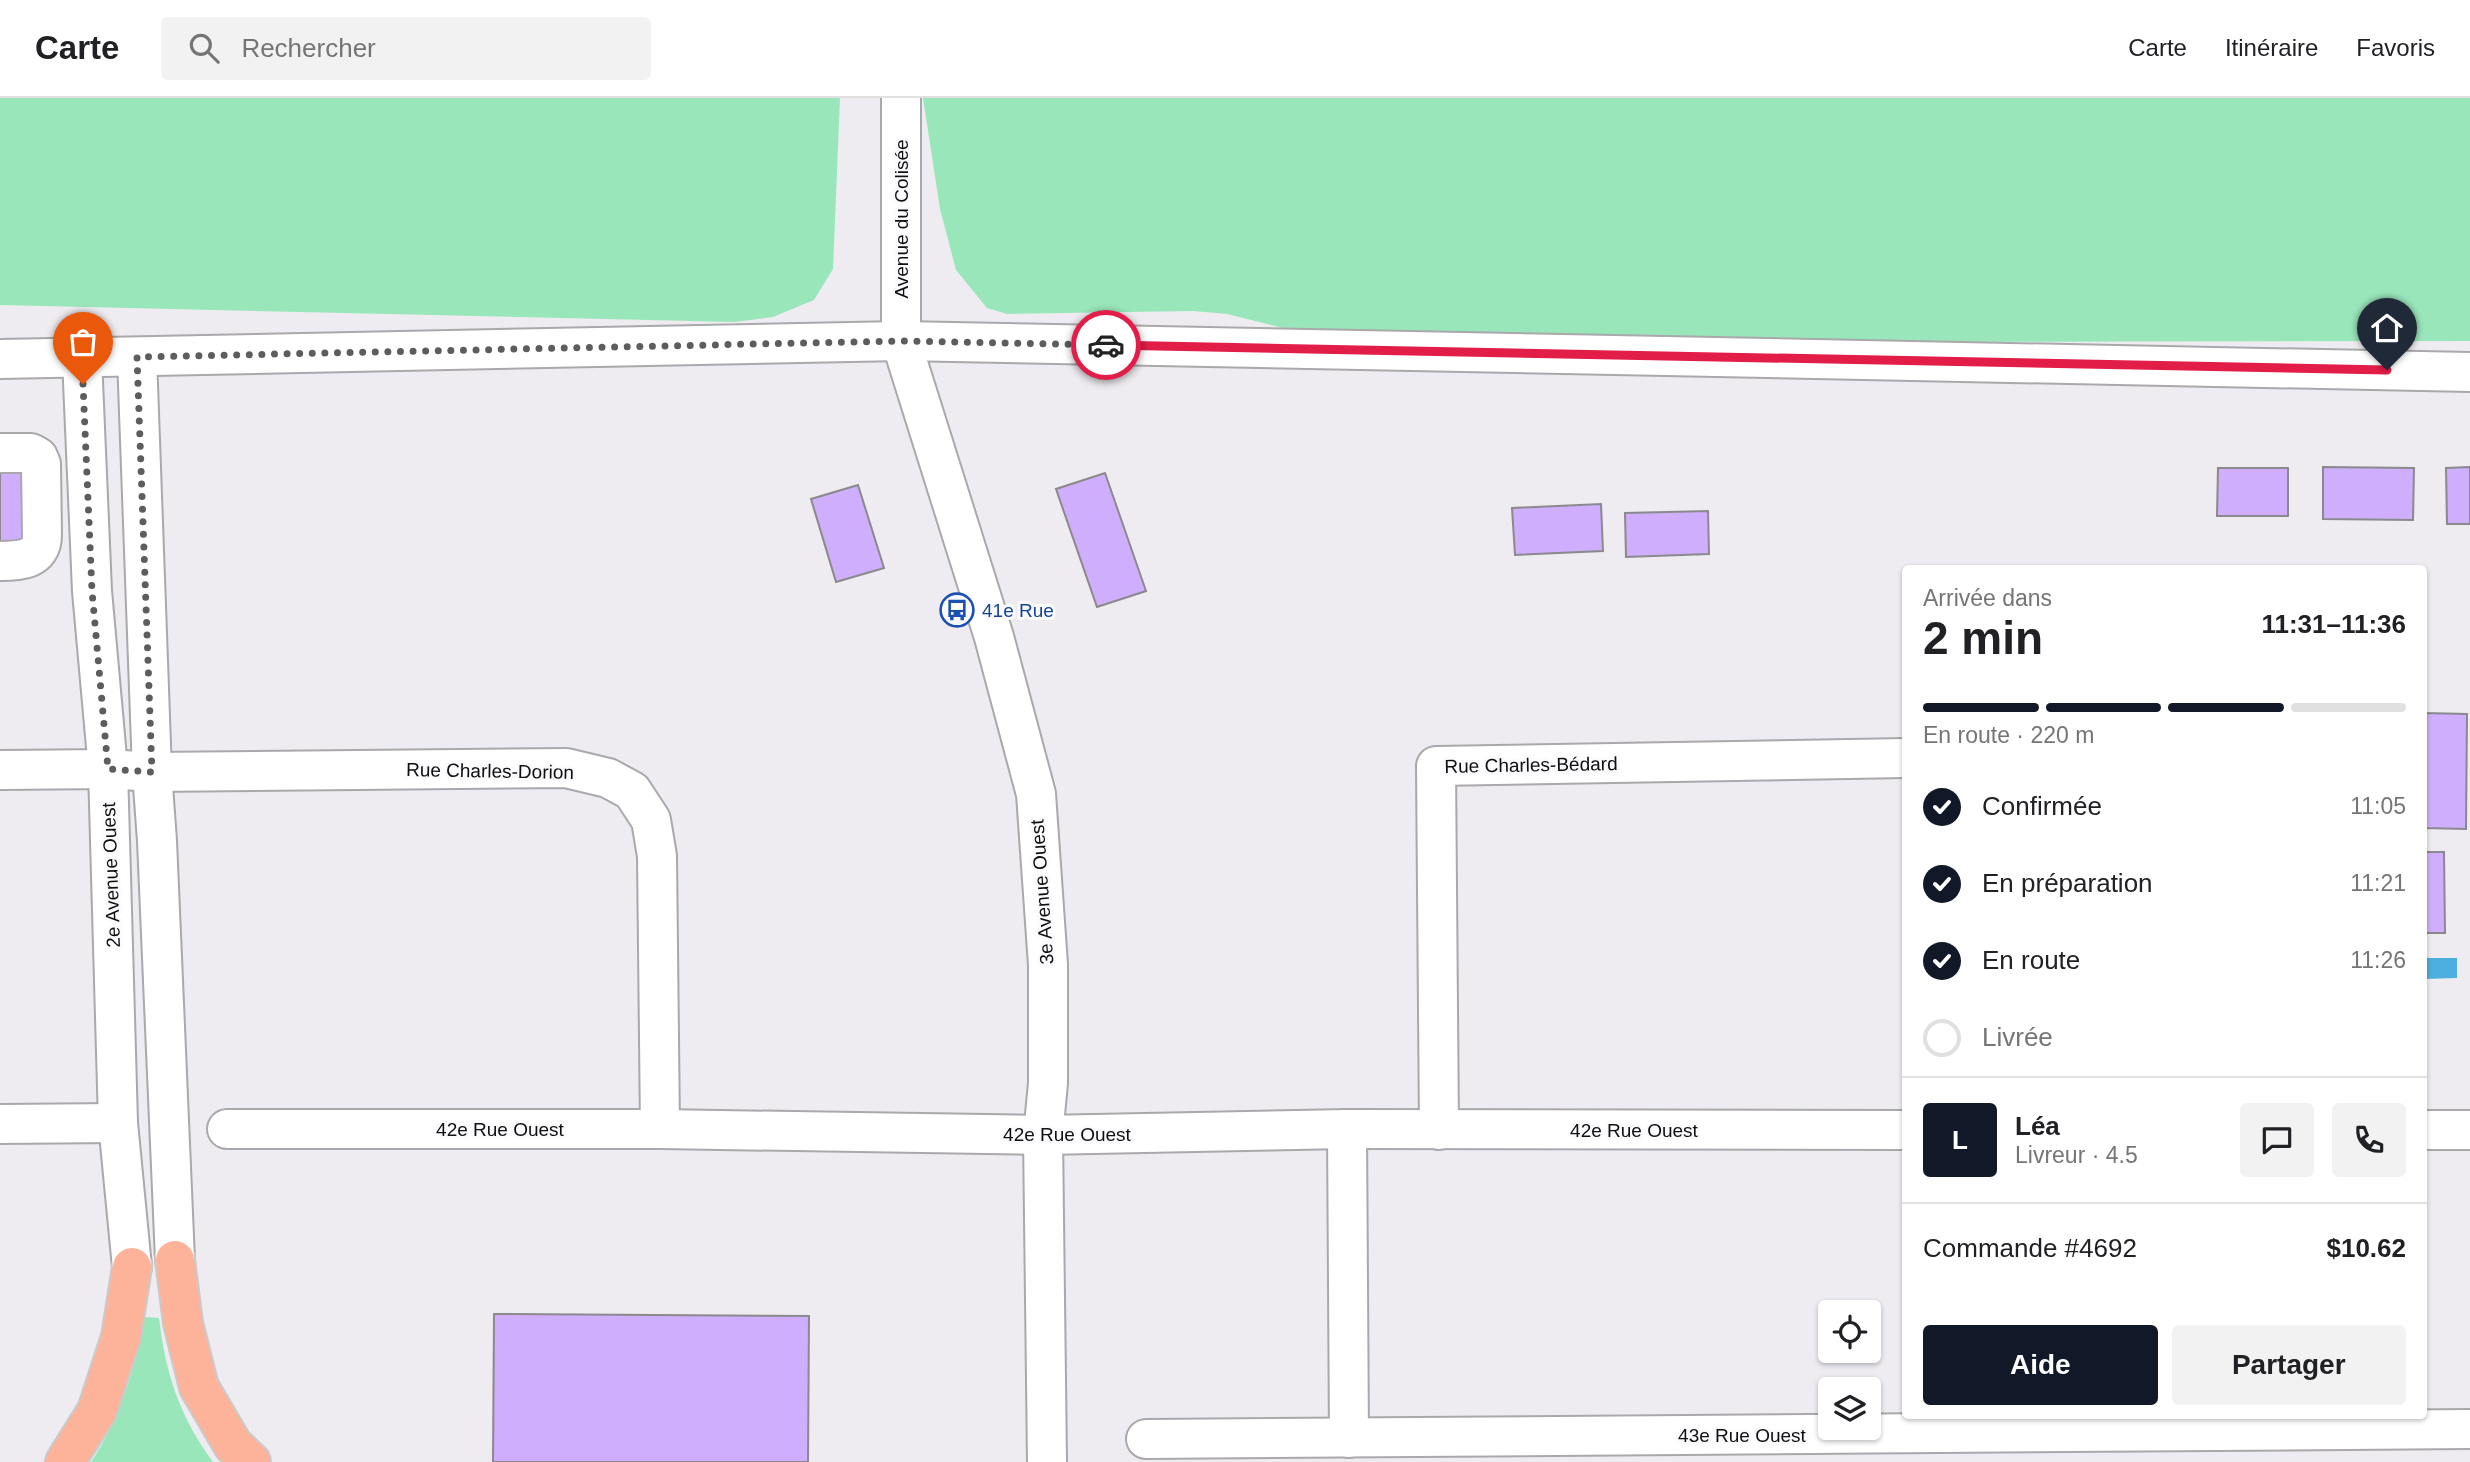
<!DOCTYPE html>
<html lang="fr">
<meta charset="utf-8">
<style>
body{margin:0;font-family:Helvetica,sans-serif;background:#f2f2f2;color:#202124;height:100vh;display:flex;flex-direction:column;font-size:26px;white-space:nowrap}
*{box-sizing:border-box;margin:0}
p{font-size:23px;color:#757577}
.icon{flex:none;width:38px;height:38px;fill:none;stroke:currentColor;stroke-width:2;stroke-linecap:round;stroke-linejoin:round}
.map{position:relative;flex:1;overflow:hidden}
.sheet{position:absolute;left:1902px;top:467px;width:525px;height:854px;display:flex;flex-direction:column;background:#fff;border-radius:7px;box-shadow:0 2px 5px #0004}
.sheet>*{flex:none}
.fabs{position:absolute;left:1818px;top:1202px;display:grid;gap:14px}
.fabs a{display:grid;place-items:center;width:63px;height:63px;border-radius:7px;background:#fff;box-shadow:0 2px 5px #0004;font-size:35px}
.pin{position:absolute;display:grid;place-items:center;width:60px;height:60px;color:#fff;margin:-72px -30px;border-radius:50% 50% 50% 0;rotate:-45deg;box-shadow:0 0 7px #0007}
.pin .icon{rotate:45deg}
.courier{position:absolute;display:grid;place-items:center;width:70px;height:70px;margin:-35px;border:5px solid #e11d48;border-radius:50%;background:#fff;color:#222;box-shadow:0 2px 9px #0007}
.overview em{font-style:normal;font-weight:700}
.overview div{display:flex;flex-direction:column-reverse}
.overview{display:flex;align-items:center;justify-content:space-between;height:119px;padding:0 21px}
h1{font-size:46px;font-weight:700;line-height:52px}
.bar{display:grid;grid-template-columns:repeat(4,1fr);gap:10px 7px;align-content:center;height:84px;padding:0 21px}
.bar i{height:9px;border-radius:5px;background:#e0e0e0}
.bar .on{background:#111827}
.bar p{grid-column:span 4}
.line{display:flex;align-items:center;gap:18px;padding:0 21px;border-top:2px solid #e0e0e0}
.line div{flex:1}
.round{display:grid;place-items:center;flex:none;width:74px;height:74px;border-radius:7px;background:#f2f2f2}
ol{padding:0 21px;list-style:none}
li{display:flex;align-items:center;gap:21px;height:77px}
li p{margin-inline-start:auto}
li .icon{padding:7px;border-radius:50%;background:#111827;color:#fff;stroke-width:4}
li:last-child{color:#757577}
li i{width:38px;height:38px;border:4px solid #e0e0e0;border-radius:50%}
.primary-button{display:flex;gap:14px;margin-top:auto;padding:14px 21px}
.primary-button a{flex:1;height:80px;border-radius:7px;background:#111827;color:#fff;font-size:28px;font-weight:700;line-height:80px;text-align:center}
.primary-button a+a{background:#f2f2f2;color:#202124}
header{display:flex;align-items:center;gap:42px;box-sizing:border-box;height:98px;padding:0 35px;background:#fff;border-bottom:2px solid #e0e0e0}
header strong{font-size:33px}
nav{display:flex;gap:38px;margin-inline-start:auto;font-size:24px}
.search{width:490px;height:63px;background:#f2f2f2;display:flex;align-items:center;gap:18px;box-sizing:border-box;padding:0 24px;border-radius:7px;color:#757577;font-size:26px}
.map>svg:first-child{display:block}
.green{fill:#9ae6bb}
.water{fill:#4cafde}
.building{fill:#cfaefd;stroke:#8a898c;stroke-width:2}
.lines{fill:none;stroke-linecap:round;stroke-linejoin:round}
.minor-casing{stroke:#a9a8ab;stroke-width:42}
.highway-casing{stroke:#cacaca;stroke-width:42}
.minor{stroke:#fff;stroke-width:38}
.highway{stroke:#fdb39a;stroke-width:38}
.done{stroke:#5d5c5e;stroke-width:7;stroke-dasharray:0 12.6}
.route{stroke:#e11d48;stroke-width:9}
.labels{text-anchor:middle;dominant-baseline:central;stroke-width:6;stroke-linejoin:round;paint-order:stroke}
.street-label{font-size:19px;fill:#0f0f10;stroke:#fbfafd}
.transit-label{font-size:19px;fill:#164399;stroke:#fbfafd;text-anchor:start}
</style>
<header>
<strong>Carte</strong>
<div class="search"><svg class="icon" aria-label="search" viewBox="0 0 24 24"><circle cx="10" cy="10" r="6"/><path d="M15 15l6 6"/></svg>Rechercher</div>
<nav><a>Carte</a><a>Itinéraire</a><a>Favoris</a></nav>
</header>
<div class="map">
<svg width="2470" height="1364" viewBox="0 0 2470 1364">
<rect width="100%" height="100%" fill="#eeecf0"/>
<g class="green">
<path d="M0,0h840l-7,171 -19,31 -41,17 -39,5 -734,-17z"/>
<path d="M923,0h1547v243l-1127,2 -116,-29 -34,-3 -186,3 -20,-6 -31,-38 -16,-61z"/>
<path d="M145,1219l14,1c7,57 20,97 54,144h-122c29,-44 44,-94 54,-145z"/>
</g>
<path class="water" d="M2424,860h33v20l-33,1z"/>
<g class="building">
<path d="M24,367l1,78h-25v-77z"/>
<path d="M2323,369l91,1 -1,52 -90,-1z"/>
<path d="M2470,369v57h-23l-1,-56z"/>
<path d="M2218,370h70v48h-71z"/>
<path d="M1105,375l41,118 -49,16 -41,-118z"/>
<path d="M858,387l26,83 -48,14 -25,-83z"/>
<path d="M1601,406l2,47 -88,4 -3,-47z"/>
<path d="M1708,413l1,43 -83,3 -1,-44z"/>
<path d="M2424,615l43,1 -1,115 -42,-1z"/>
<path d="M2424,754h20l1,81h-21z"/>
<path d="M494,1216l315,2 -1,146h-315z"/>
</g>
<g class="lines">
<defs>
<g id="minor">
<path d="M901,0v243l93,296 42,157 12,171v118l-5,52 4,327"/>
<path d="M137,259l15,415 5,69 18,419"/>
<path d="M82,260l10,233 16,178 10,354 14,144"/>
<path d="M0,261l901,-18 1569,31"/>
<path d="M0,355h31l7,4 3,7 1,71c0,25 -22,26 -42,26"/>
<path d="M0,672l108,-1 44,3 414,-4 42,10 24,13 19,29 6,36 3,273"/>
<path d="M0,1026l118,-1"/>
<path d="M227,1031h433l383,6 304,-6 559,1"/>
<path d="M1347,1031l2,309"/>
<path d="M1439,1032l-3,-364 470,-8"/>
<path d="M2424,1032h46"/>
<path d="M1146,1341l1324,-10"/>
</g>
<g id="highway">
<path d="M175,1162l8,63 16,64 34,58 18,17"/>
<path d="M65,1364l32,-51 24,-74 11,-70"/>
</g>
</defs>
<use href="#minor" class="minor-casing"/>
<use href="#highway" class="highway-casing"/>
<use href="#minor" class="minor"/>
<use href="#highway" class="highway"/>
</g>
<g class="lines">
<path class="done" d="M83,286l9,207 16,178 44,3 -15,-415 764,-16 205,4"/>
<path class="route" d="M1106,247l1281,25"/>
</g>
<defs>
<symbol id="bus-ring" viewBox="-11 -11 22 22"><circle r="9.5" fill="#fbfafd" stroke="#1a4fb4" stroke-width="1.5"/><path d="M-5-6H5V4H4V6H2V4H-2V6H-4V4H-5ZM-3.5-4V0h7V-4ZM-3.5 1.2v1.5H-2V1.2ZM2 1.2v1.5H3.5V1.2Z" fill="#1a4fb4"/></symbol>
</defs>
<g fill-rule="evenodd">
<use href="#bus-ring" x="938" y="493" width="38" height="38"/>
</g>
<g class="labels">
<g class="street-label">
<text transform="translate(901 121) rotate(-90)">Avenue du Colisée</text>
<text transform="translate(1531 667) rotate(-1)">Rue Charles-Bédard</text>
<text transform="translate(490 673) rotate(1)">Rue Charles-Dorion</text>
<text transform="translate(111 777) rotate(-92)">2e Avenue Ouest</text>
<text transform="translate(1042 794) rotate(-94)">3e Avenue Ouest</text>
<text x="500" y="1031">42e Rue Ouest</text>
<text x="1634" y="1032">42e Rue Ouest</text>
<text x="1067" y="1036">42e Rue Ouest</text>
<text x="1742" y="1337">43e Rue Ouest</text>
</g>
<g class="transit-label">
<text x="982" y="512">41e Rue</text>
</g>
</g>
</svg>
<div class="fabs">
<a><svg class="icon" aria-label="locate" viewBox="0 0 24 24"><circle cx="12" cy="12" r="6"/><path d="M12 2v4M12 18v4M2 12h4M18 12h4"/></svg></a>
<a><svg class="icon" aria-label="layers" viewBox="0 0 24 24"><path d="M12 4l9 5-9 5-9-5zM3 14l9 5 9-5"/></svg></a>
</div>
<div class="pin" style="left:83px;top:286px;background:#ea580c"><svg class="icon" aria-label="bag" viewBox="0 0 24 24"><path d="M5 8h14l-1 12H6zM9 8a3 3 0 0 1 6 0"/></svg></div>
<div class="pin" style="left:2387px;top:272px;background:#1f2937"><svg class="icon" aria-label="home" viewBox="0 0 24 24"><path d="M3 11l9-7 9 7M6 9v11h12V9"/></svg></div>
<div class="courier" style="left:1106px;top:247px"><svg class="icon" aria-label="car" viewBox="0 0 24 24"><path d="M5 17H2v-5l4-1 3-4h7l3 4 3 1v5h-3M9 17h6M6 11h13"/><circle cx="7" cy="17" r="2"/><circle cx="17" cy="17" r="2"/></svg></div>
<section class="sheet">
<div class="overview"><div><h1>2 min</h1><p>Arrivée dans</p></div><em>11:31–11:36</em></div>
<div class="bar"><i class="on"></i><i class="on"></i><i class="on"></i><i></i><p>En route · 220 m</p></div>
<ol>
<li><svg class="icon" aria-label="check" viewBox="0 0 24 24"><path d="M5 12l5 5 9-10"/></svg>Confirmée<p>11:05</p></li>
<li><svg class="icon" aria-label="check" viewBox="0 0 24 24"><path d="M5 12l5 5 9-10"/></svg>En préparation<p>11:21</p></li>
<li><svg class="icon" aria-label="check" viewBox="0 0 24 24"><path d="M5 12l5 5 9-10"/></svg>En route<p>11:26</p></li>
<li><i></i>Livrée</li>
</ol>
<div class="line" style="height:126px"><b class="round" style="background:#111827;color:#fff">L</b><div><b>Léa</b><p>Livreur · 4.5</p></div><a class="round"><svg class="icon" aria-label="chat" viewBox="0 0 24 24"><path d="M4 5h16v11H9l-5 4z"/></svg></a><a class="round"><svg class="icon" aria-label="phone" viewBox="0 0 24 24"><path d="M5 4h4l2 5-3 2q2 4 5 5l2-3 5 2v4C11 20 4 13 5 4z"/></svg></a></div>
<div class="line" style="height:91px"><div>Commande #4692</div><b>$10.62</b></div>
<div class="primary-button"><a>Aide</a><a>Partager</a></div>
</section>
</div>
